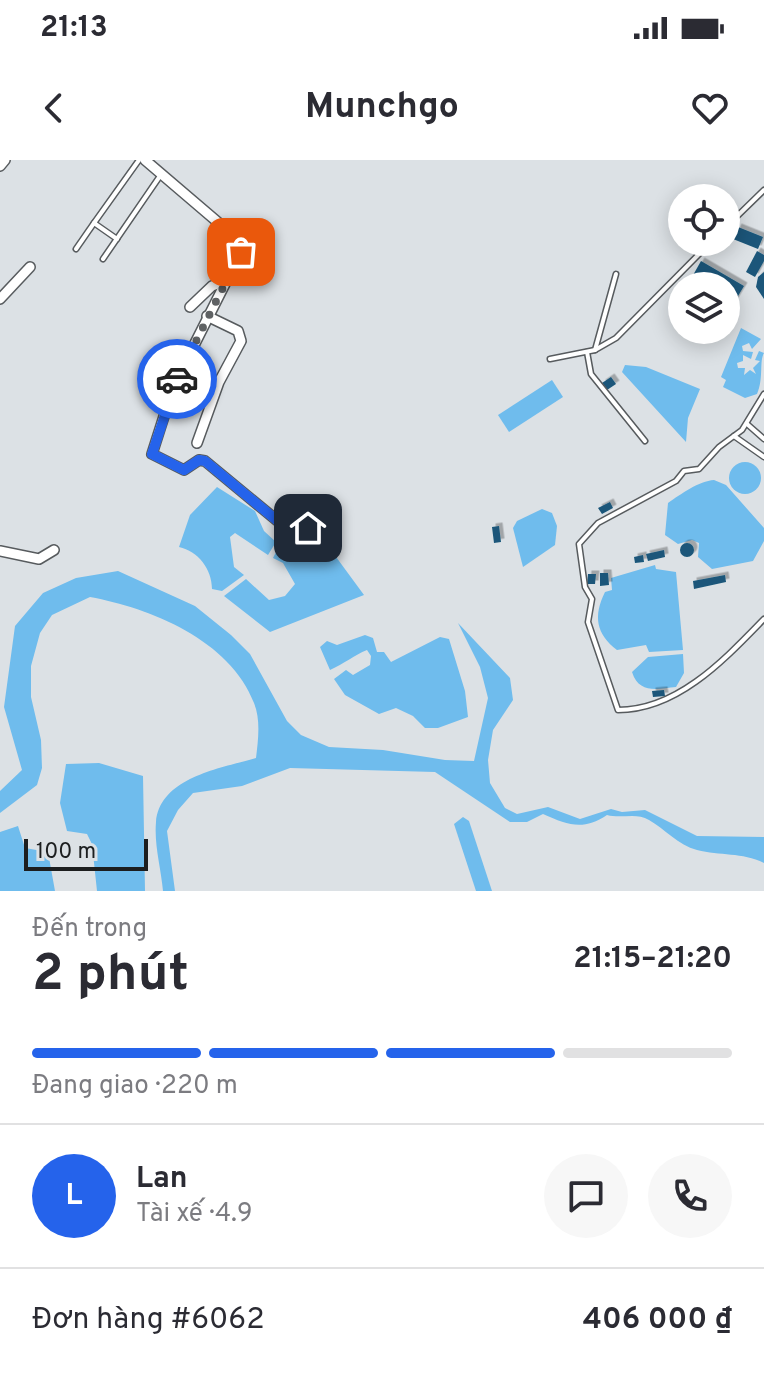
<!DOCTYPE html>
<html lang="vi">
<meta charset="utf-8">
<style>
body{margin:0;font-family:Overpass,sans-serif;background:#f7f7f7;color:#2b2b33;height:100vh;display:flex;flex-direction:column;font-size:30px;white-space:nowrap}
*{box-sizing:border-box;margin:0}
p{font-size:26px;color:#7c7c81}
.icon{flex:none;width:44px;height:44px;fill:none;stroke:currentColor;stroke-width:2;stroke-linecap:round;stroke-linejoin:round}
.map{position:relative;height:731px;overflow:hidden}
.side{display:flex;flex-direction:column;background:#fff;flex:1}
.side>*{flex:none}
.fabs{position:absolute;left:668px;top:24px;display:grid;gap:16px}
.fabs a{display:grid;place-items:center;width:72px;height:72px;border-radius:50%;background:#fff;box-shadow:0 4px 20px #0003;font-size:40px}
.scale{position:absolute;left:24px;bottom:20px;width:124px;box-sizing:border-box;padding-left:8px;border:4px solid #1c1e1f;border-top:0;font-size:22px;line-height:28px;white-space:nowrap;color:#1c1e1f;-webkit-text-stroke:6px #dce1e5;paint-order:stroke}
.pin{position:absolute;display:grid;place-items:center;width:68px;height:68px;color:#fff;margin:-34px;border-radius:16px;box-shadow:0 4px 12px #0006}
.courier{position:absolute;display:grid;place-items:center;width:80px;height:80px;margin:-40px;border:6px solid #2563eb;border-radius:50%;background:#fff;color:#222;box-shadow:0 2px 10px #0007}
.headline em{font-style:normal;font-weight:700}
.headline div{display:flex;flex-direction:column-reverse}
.headline{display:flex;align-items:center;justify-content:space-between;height:136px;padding:0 32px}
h1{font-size:52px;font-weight:700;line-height:60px}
.bar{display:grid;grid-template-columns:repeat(4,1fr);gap:12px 8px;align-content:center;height:96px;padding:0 32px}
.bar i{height:10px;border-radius:6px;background:#e1e1e2}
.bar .active{background:#2563eb}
.bar p{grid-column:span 4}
.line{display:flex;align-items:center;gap:20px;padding:0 32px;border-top:2px solid #e1e1e2}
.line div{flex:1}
.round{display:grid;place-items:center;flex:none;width:84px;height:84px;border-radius:42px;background:#f7f7f7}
.status{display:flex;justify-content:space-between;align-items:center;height:56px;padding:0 40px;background:#fff;direction:ltr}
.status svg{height:22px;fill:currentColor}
header{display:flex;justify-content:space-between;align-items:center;height:104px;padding:0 32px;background:#fff;font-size:36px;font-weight:700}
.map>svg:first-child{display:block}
.water{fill:#6fbced}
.building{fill:#1a577a;filter:url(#shadow)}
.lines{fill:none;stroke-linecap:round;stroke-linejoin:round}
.lane-casing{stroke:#575b5e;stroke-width:7}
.street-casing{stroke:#575b5e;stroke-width:12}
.lane{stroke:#fff;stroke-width:4}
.street{stroke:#fff;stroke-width:9}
.done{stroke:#5f6264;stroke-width:8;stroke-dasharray:0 14.4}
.route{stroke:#2563eb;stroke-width:10}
</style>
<div class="status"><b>21:13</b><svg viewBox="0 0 49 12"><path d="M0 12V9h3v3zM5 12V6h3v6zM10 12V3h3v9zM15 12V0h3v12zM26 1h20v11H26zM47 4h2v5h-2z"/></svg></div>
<header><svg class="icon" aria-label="back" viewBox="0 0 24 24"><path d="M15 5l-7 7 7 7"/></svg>Munchgo<svg class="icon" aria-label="heart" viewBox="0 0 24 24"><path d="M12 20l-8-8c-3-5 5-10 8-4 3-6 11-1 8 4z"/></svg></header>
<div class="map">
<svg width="764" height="731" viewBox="0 0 764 731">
<defs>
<filter id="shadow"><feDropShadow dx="3.5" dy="-3.5" stdDeviation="0" flood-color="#0004"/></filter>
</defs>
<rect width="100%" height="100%" fill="#dce1e5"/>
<g class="water">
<path d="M741,168l20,11 -9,10 -3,-6 -7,3 1,5 10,1 -2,7 -8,-4v6l-6,2 1,5h7l-1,7 6,-5 6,4 -3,-6 7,-7 -5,-1 4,-9 5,2c-5,8 0,25 -7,41l-12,4 -22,-11 3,-7 -5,-3z"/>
<path d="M625,205l21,2 54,22 -12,29 -2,24 -64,-70z"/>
<path d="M552,220l11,17 -54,35 -11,-17z"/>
<circle cx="745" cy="318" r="16"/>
<path d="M714,320l12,5 38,43v13l-11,20 -41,8 -14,-12 1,-14 -7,-3 -14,4 -13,-9 3,-32c13,-9 31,-22 46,-23z"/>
<path d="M217,327l38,24 9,20 12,11 -8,13 -33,-22 -5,4 4,30 10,8 -22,16 -10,-2c0,-20 -14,-38 -33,-42l11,-32z"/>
<path d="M542,349l10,4 5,13 -2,19 -32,22 -10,-39 4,-7z"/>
<path d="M317,371l47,64 -94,37 -46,-36 22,-17 23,21 16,-4 10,-12 -12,-21 -10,-5 8,-16z"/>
<path d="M655,405l1,4 20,3 7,78 -34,2 -3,-7 -29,5c-21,-16 -24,-34 -12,-58l7,-2 -1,-12z"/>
<path d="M118,411l77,35 36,29 19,19 37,67 14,14 28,12 54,3 62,10 29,1 14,-63 -8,-31 -22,-44 52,55 3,22 -20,30 -5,30 2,23 15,25 12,6 31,-7 32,12 31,-10 11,3 23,-2 52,26 67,1v26c-22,-11 -44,-7 -67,-13 -19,-5 -32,-21 -48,-30 -13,-8 -27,-1 -42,-5 -24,16 -39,10 -64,-1l-16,8h-17l-75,-50 -145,-4 -48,18 -49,7 -15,17 -11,21 8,60h-12c-2,-23 -9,-46 -7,-69 4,-45 66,-54 100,-64 2,-17 5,-38 -2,-55 -24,-63 -104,-95 -164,-106l-38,18 -12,18 -9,33v31l10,43 1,28 -5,17 -37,28v-22l22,-21 -18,-63 11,-81 28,-33 33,-15z"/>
<path d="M365,475l8,3 4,14h7l7,10 49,-25 9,2 16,52 3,26 -30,11h-13l-12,-12 -17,-8 -17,6 -34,-19 -11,-16 12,-9 7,5 17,-10 1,-9 -4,-6c-13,5 -23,14 -37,20l-10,-23 7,-6 10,4z"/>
<path d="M683,494l1,19 -8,14c-19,2 -37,7 -44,-15l16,-15z"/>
<path d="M99,603l44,13 2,115h-48l-5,-47 -5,-10 -20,-3 -7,-28 6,-39z"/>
<path d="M463,657l6,4 23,70h-16l-22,-67z"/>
<path d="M18,666l7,22 23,4 7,39h-55v-59z"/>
</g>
<g class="building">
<path d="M738,67l25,10 -5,12 -25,-10z"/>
<path d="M757,91l7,4v6l-9,16 -9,-5z"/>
<path d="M701,101l43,25 -9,15 -9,-5v-10h-18l-16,-9z"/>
<path d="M764,112v27l-8,-12 2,-10z"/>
<path d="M611,217l5,7 -9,6 -5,-7z"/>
<path d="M610,342l3,6 -11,6 -4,-6z"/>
<path d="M499,366l2,16 -7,1 -2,-16z"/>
<circle cx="687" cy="390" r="7"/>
<path d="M664,390l1,7 -17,4 -2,-7z"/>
<path d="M643,395l1,7 -9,1 -1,-6z"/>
<path d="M600,413h8l1,12 -9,1z"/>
<path d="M588,414h8l-1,10h-8z"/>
<path d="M725,415l1,7 -32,7 -1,-8z"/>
<path d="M664,530l1,6 -12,1 -1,-6z"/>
</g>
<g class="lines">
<defs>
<g id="lane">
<path d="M726,67l38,-37"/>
<path d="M117,79l-23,-16 45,-63"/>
<path d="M76,89l18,-26"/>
<path d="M103,99l57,-83"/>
<path d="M595,190l21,-76"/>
<path d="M587,192l4,22 54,67"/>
<path d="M550,199l45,-9 21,-12 95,-96"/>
<path d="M764,234l-22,36 -23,17 -20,22 -15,2 -8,10 -78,42 -19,21 6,43 7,12 -4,23 30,88c60,0 107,-51 146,-91"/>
<path d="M747,264l17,15"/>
<path d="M734,276l30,21"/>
</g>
<g id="street">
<path d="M145,0l89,76 7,16 -67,133 -22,69 32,16 15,-10 6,1 81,67h22l14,-9"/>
<path d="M0,6l5,-6"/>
<path d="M0,139l30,-32"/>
<path d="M190,147l22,-21 13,-5"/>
<path d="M197,283l22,-61 22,-41 -3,-10 -31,-15"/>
<path d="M0,391l39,8 15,-9"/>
</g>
</defs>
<use href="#lane" class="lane-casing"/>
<use href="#street" class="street-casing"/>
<use href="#lane" class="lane"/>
<use href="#street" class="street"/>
</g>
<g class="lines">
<path class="done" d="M177,219l64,-127"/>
<path class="route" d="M177,219l-25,75 32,16 15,-10 6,1 81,67h22"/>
</g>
</svg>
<div class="fabs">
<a><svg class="icon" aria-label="locate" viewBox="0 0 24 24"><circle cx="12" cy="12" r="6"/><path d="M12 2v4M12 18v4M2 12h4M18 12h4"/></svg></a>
<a><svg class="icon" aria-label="layers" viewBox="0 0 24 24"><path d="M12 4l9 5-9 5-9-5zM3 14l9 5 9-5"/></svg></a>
</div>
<div class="scale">100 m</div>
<div class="pin" style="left:241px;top:92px;background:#ea580c"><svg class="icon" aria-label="bag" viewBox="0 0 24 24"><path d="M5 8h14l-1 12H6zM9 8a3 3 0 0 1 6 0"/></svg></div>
<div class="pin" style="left:308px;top:368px;background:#1f2937"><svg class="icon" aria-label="home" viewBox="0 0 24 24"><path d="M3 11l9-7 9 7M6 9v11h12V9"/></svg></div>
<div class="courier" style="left:177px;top:219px"><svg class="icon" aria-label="car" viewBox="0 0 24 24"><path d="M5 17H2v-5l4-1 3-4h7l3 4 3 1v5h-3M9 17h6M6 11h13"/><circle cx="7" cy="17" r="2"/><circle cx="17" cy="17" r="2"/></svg></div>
</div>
<section class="side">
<div class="headline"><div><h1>2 phút</h1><p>Đến trong</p></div><em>21:15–21:20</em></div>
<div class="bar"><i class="active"></i><i class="active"></i><i class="active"></i><i></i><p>Đang giao · 220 m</p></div>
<div class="line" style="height:144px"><b class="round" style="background:#2563eb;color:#fff">L</b><div><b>Lan</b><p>Tài xế · 4.9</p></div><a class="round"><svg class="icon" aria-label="chat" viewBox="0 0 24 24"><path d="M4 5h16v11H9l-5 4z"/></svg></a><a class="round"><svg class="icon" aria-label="phone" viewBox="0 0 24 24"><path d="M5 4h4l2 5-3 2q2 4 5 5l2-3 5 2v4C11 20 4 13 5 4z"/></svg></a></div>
<div class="line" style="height:104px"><div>Đơn hàng #6062</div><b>406 000 ₫</b></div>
</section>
